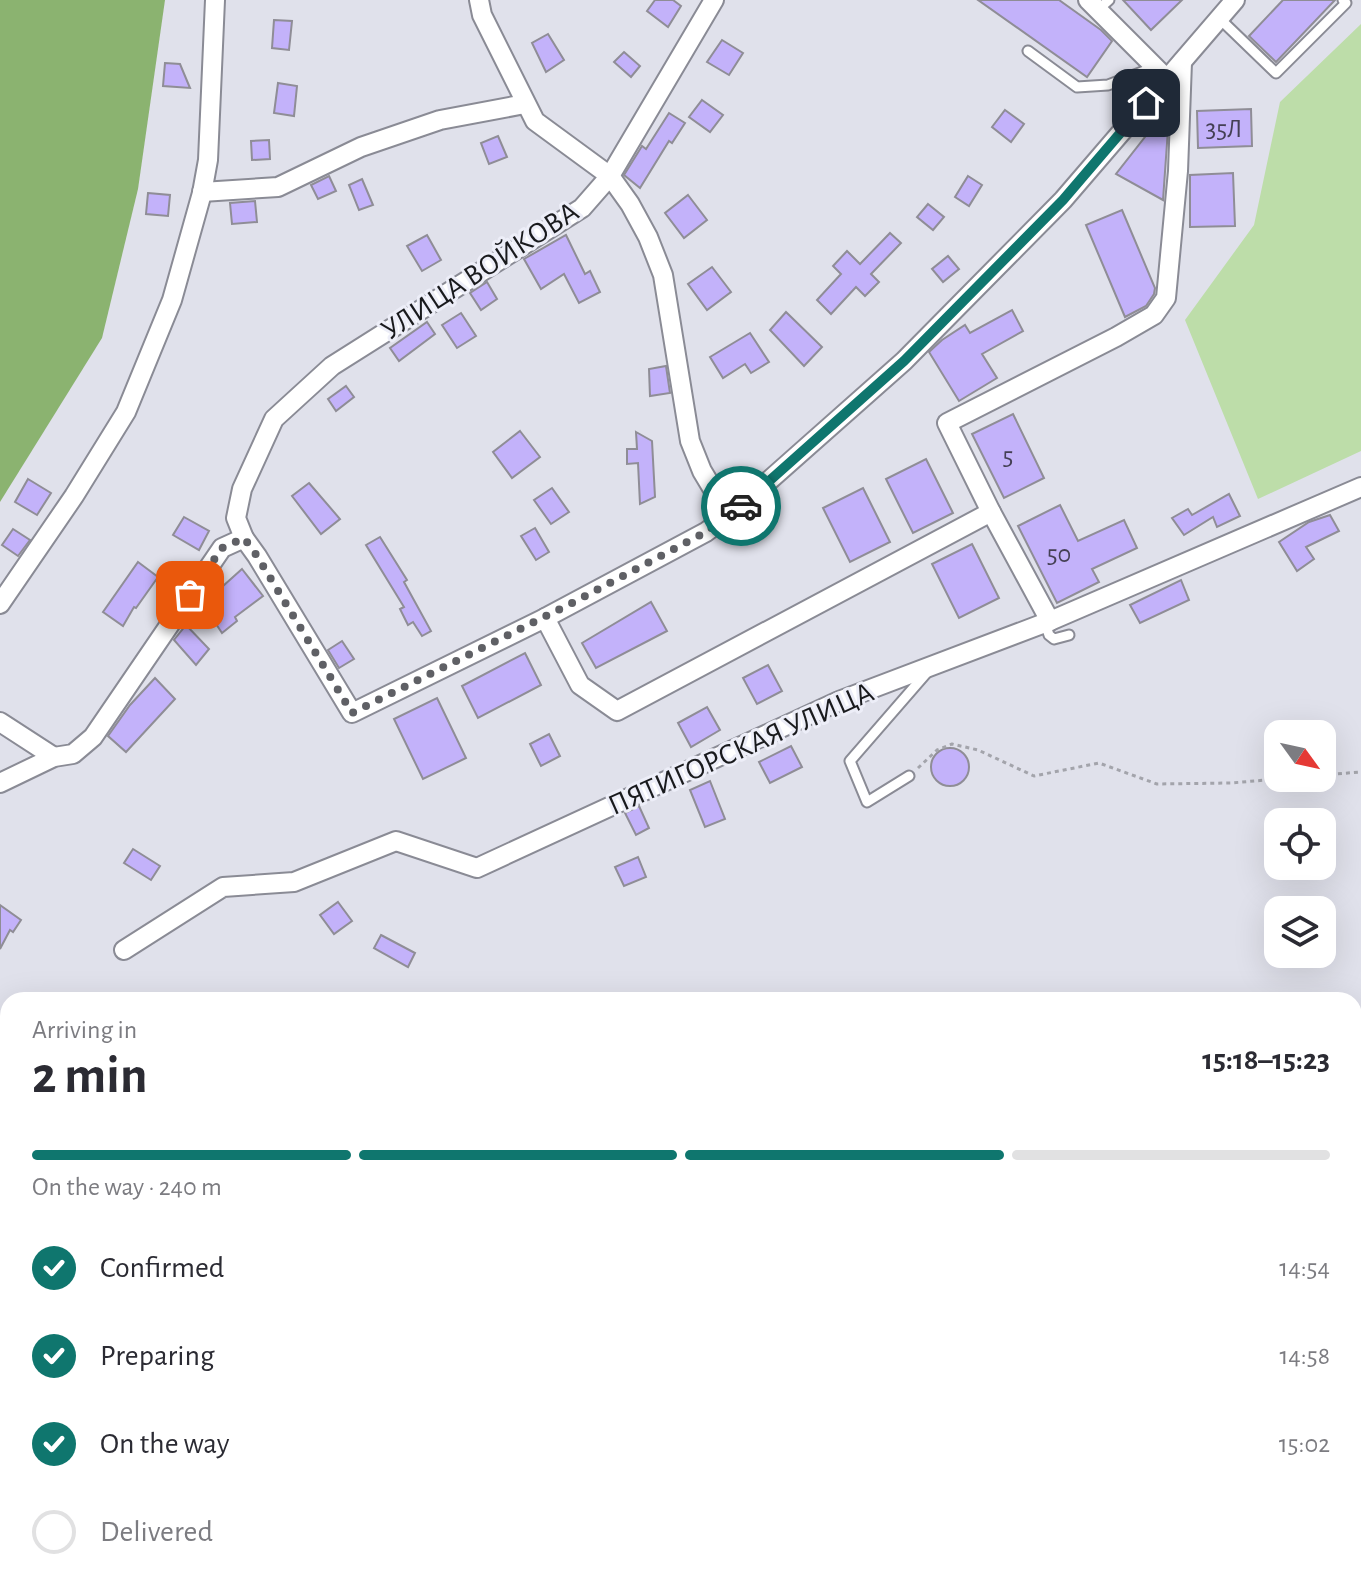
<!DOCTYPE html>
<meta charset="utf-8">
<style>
body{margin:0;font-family:"Alegreya Sans",sans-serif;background:#f7f7f7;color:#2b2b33;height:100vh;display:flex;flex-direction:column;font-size:30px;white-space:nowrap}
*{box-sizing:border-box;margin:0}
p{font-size:26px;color:#7c7c81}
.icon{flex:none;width:44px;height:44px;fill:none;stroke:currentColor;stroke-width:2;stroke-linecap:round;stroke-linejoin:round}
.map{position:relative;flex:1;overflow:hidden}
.panel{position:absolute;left:0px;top:992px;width:1362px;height:600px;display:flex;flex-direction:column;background:#fff;border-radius:24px 24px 0 0;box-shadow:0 8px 32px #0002}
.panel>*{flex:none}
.needle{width:52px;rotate:123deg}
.fabs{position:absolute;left:1264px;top:720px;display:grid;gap:16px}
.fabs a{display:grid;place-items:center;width:72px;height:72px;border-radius:16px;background:#fff;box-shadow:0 8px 32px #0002;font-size:40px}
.pin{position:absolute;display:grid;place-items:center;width:68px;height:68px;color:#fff;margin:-34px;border-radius:16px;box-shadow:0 4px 12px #0006}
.courier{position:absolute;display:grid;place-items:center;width:80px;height:80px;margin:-40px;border:6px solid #0f766e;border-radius:50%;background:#fff;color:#222;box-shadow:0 2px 10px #0007}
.summary em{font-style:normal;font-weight:700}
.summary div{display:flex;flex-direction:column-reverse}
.summary{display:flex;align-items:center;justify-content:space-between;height:136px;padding:0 32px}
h1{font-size:52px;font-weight:700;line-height:60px}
.bar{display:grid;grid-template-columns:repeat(4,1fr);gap:12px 8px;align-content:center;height:96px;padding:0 32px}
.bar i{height:10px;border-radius:6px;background:#e1e1e2}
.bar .selected{background:#0f766e}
.bar p{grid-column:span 4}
ol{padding:0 32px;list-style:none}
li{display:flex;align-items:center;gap:24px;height:88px}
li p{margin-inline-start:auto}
li .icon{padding:8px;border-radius:50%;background:#0f766e;color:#fff;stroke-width:4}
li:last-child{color:#7c7c81}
li i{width:44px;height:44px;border:4px solid #e1e1e2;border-radius:50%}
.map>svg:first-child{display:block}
.green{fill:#bddda9}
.forest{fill:#8bb370}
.building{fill:#c3b2fa;stroke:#8f8d96;stroke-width:2}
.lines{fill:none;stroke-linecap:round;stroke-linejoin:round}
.lane-casing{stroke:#8a8b95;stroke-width:13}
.street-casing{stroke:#8a8b95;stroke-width:22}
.path{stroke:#a3a4ab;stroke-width:3;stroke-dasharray:4 4;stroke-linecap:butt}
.lane{stroke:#fff;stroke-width:9}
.street{stroke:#fff;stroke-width:18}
.done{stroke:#5f6065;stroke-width:8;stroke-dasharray:0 14.4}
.route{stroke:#0f766e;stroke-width:10}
.labels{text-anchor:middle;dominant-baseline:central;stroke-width:6;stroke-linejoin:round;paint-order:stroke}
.number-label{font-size:26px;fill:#444054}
.street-label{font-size:30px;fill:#191a1d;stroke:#edeef8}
</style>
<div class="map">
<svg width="1361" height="1592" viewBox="0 0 1361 1592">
<rect width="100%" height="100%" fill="#e0e1eb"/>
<path class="green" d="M1361,24v427l-103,48 -73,-179 69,-95 26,-123z"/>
<g class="forest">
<path d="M0,0h165l-27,189 -36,149 -102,164z"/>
<path d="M1361,1118v474h-1091l5,-8h1079v-461z"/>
<path d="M34,1584h132l-14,8h-146z"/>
</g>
<g class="building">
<path d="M655,0h18l8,6 -13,21 -21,-16z"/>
<path d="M978,0h81l42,30 11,11 -25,36z"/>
<path d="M1123,0h59l-31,30z"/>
<path d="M1283,0h52l-59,62 -27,-26z"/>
<path d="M274,20l18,1 -3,29 -17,-2z"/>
<path d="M548,34l16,26 -18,12 -14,-29z"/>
<path d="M722,40l21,13 -14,22 -22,-13z"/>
<path d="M624,52l16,14 -9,11 -17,-15z"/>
<path d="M165,63l15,1 10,24 -27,-2z"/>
<path d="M278,83l19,3 -3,30 -20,-3z"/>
<path d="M702,100l21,15 -13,17 -21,-15z"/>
<path d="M1251,109l1,37 -54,2 -1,-37z"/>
<path d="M1005,110l19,14 -13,18 -19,-15z"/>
<path d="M669,113l16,10 -13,20 -3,-2 -29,47 -16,-13 18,-29 4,3z"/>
<path d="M1156,123l12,6 -5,71 -47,-26z"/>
<path d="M498,136l9,21 -18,7 -8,-21z"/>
<path d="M269,140l1,19 -18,1 -1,-19z"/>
<path d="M1233,173l2,53 -45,1v-52z"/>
<path d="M329,176l7,15 -18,8 -7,-14z"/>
<path d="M968,176l14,9 -13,21 -14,-9z"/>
<path d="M362,179l11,26 -14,5 -10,-25z"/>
<path d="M148,193l22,2 -2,21 -22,-2z"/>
<path d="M688,195l19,25 -23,18 -19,-25z"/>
<path d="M255,201l2,21 -25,2 -2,-21z"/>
<path d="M928,204l16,13 -11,13 -16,-13z"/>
<path d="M1122,210l33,78 -1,6 -8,12 -21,11 -39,-92z"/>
<path d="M890,233l11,10 -30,31 8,8 -14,14 -9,-9 -25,27 -14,-14 24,-26 -8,-8 14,-15 13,13z"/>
<path d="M427,235l14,25 -19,11 -15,-25z"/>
<path d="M566,235l19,39 5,-3 10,21 -21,11 -15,-29 -23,15 -17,-30z"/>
<path d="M948,256l11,13 -16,13 -11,-13z"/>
<path d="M712,267l19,25 -24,18 -19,-26z"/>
<path d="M487,282l10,17 -16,11 -11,-17z"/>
<path d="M1012,310l11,21 -41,23 15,24 -38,23 -30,-49 13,-12 23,-15 5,8z"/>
<path d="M786,312l36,35 -18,19 -34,-36z"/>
<path d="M461,313l15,23 -19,12 -15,-23z"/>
<path d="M427,322l8,12 -36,27 -9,-13z"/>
<path d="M750,333l19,29 -18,11 -6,-9 -22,14 -13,-21z"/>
<path d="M666,366l4,27 -20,3 -1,-27z"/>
<path d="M346,386l8,11 -18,14 -8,-12z"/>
<path d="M1013,414l31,64 -40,20 -32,-64z"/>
<path d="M520,431l20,26 -28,21 -19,-26z"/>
<path d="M636,432l16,9 3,56 -15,7 -2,-41 -11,1v-15h10z"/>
<path d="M926,459l27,54 -40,20 -27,-54z"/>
<path d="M28,479l23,14 -14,22 -22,-13z"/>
<path d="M309,483l31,36 -19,15 -29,-38z"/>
<path d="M552,488l17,24 -18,12 -17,-24z"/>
<path d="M863,488l27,54 -40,20 -27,-54z"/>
<path d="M1229,494l11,22 -23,11 -4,-10 -29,18 -12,-17 16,-9 4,6z"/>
<path d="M1060,505l18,36 46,-21 13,28 -45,21 7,13 -42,21 -39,-77z"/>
<path d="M1330,515l9,16 -33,16 8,12 -17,12 -18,-29 30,-20z"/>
<path d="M184,517l25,14 -10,19 -26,-15z"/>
<path d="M535,528l14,24 -13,8 -15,-24z"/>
<path d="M13,529l17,11 -12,16 -16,-11z"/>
<path d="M380,537l27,43 -3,2 27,49 -9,5 -9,-14 -5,3 -8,-16 4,-2 -38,-62z"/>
<path d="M972,544l27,54 -40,20 -27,-54z"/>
<path d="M138,562l20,15 -22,31 -2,-1 -11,19 -20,-14z"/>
<path d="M242,569l21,27 -28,21 2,4 -15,12 -19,-29z"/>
<path d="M1181,580l8,20 -49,23 -10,-18z"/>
<path d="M651,602l16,29 -71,37 -14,-25z"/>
<path d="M186,625l23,24 -13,16 -22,-25z"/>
<path d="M342,641l12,18 -15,9 -11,-18z"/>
<path d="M525,653l16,32 -63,33 -16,-32z"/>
<path d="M768,665l14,26 -25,13 -14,-26z"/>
<path d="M155,678l20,21 -49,53 -18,-16 22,-31z"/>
<path d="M437,698l29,60 -43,21 -29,-60z"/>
<path d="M707,707l13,23 -29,17 -13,-24z"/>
<path d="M549,734l11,22 -19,10 -11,-22z"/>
<path d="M791,746l11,21 -32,16 -11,-21z"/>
<circle cx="950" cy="767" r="19"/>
<path d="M710,781l15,38 -20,8 -15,-37z"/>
<path d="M639,806l10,22 -13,7 -11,-22z"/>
<path d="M133,849l27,17 -9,14 -27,-17z"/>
<path d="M638,857l8,20 -22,9 -9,-19z"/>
<path d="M338,902l14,19 -18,13 -14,-19z"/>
<path d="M0,905l21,15 -8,12 -3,-2 -10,19z"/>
<path d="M381,935l34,18 -7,14 -34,-19z"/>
</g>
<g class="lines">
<defs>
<g id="lane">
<path d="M1099,9l10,-9"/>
<path d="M1219,18l57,55 70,-70 -3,-3"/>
<path d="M1028,51l49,36 31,-2 47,-18"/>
<path d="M1045,623l4,12 5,4 15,-4"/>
<path d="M909,776l-42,26 -17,-41 79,-91"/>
</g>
<g id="street">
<path d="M479,0l3,15 53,106 75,55 20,28 18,33 15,38 27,166 12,30 12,20 23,18"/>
<path d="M1088,0l79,79"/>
<path d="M202,192l76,-5 83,-40 79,-27 85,-16"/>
<path d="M991,512l59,109"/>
<path d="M244,538l-8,-20 6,-29 32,-70 58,-53 250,-158 28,-32 104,-176"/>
<path d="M0,604l74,-108 52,-84 46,-112 30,-107 6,-33 7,-160"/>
<path d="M545,618l35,67 37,26 374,-199 -44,-89 169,-86 38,-22 12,-17 12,-127 4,-109"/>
<path d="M0,722l54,35"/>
<path d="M0,783l54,-26 19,-3 20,-17 129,-189 22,-10 13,18 95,157 193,-95 161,-86 31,-23 167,-148 159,-161 172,-200"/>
<path d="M124,950l99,-63 71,-5 102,-41 81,27 362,-167 211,-80 311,-134"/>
</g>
</defs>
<use href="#lane" class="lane-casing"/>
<use href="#street" class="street-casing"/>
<g class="path">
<path d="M918,768l19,-18 15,-6 26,6 56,26 65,-13 58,21 74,-1 58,-5"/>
<path d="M1322,775l39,-3"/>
<path d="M1354,1140h7"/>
<path d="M268,1592l16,-8"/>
</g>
<use href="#lane" class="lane"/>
<use href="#street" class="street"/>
</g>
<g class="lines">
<path class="done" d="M190,595l32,-47 22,-10 13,18 95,157 220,-110 134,-71 35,-26"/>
<path class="route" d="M741,506l163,-145 159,-161 83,-97"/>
</g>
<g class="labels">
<g class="number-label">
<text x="1224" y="129">35Л</text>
<text x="1008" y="456">5</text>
<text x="1059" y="554">50</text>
</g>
<g class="street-label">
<text transform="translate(480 271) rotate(-33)">УЛИЦА ВОЙКОВА</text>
<text transform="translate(741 749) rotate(-24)">ПЯТИГОРСКАЯ УЛИЦА</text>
</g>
</g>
</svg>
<div class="fabs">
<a><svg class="needle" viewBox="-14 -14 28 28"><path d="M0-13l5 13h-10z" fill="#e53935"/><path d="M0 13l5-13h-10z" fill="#7c7c81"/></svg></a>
<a><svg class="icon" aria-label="locate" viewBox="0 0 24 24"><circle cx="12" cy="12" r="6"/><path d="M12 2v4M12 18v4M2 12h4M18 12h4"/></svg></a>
<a><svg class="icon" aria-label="layers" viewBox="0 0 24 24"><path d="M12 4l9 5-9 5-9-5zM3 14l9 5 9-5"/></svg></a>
</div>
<div class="pin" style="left:190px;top:595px;background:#ea580c"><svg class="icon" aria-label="bag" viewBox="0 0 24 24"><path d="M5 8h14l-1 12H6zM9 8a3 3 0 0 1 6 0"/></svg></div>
<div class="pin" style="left:1146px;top:103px;background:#1f2937"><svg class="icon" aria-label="home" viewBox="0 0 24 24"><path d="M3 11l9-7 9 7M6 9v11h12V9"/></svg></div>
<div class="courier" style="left:741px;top:506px"><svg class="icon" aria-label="car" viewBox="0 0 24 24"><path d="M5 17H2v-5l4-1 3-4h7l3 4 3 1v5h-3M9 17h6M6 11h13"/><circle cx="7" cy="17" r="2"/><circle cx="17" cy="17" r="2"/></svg></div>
<section class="panel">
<div class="summary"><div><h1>2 min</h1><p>Arriving in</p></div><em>15:18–15:23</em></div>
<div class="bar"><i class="selected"></i><i class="selected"></i><i class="selected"></i><i></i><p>On the way · 240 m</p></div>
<ol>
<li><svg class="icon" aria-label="check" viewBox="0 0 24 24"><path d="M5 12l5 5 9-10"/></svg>Confirmed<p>14:54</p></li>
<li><svg class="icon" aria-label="check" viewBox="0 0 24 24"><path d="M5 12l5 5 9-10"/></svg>Preparing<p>14:58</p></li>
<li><svg class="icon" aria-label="check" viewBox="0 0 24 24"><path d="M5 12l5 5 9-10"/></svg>On the way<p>15:02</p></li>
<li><i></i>Delivered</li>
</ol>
</section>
</div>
